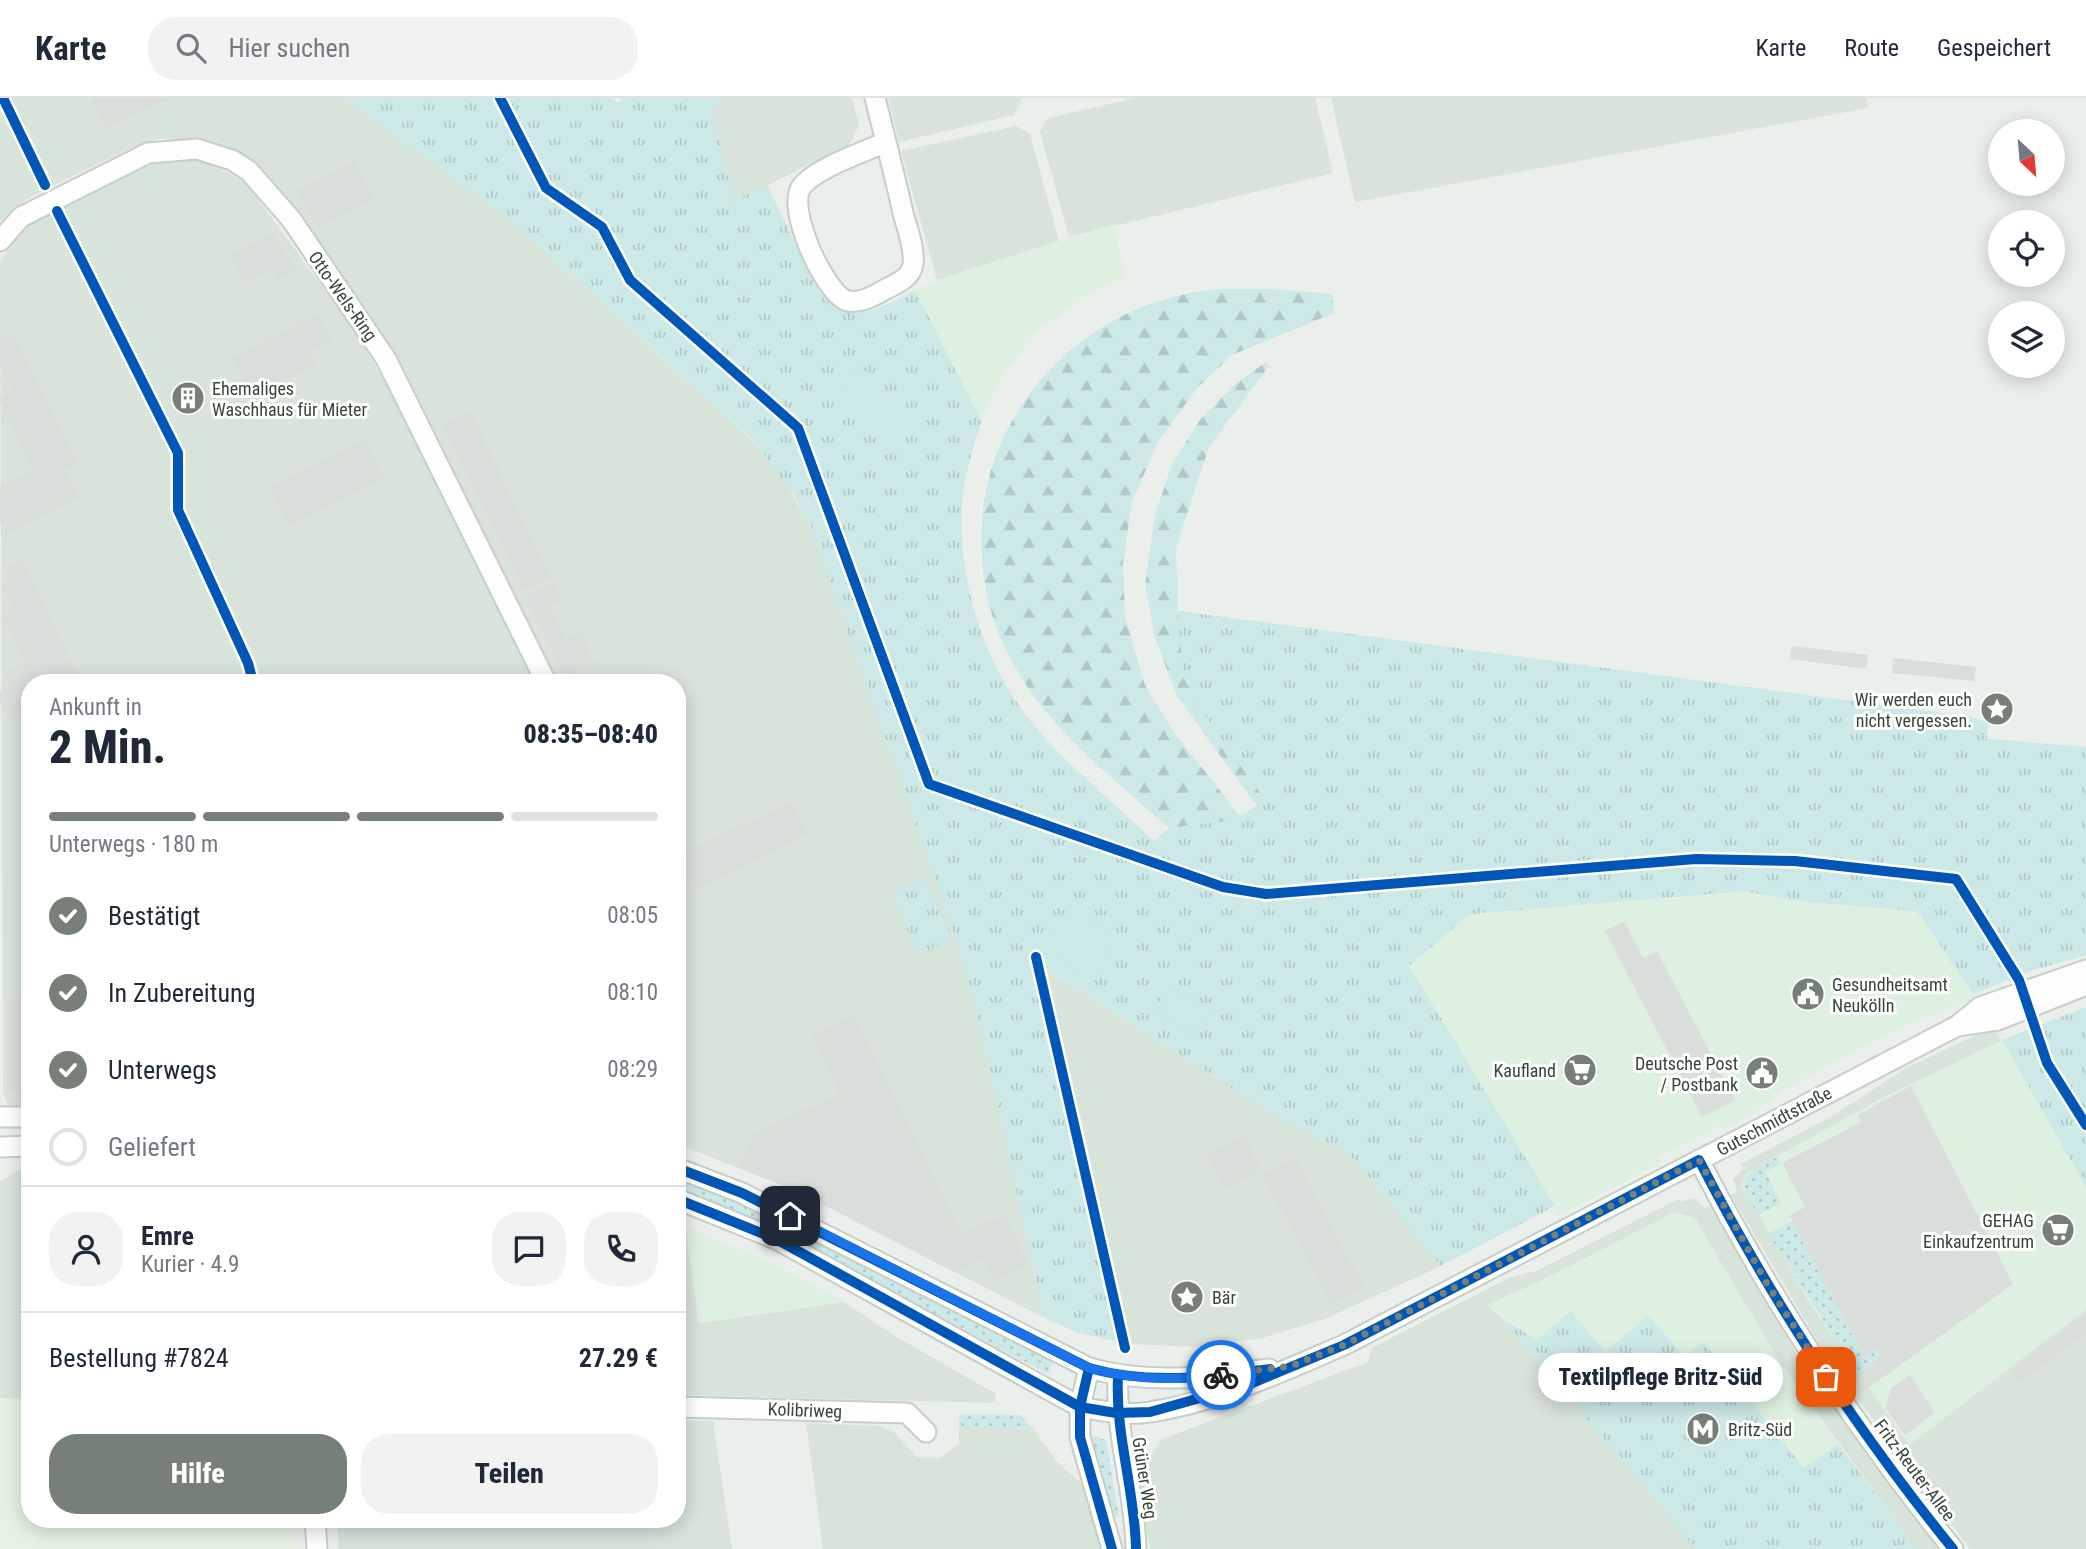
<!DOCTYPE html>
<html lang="de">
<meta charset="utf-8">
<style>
body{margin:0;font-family:"Roboto Condensed",sans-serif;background:#f2f2f3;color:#1f2937;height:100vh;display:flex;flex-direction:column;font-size:26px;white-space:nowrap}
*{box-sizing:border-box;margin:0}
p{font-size:23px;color:#747a83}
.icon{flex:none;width:38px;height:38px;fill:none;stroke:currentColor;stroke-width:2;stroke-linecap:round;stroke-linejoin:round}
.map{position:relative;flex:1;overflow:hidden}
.sheet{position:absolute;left:21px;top:576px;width:665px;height:854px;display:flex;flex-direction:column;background:#fff;border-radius:28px;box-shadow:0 4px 18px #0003}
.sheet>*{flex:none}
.needle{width:46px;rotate:154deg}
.tools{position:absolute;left:1988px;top:21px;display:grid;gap:14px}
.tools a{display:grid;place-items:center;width:77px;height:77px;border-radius:50%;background:#fff;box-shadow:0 4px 18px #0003;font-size:35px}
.pin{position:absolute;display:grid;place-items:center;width:60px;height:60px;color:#fff;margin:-30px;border-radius:14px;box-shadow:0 4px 10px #0006}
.courier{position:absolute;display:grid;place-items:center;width:70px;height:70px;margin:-35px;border:5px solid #1a73e8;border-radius:50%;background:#fff;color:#222;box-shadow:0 2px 9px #0007}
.bubble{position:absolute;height:49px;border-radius:24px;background:#fff;box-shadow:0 4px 18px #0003;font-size:23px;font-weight:800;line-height:49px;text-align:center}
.overview em{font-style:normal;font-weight:800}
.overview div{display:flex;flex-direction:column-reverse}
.overview{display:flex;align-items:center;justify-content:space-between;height:119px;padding:0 28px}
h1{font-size:46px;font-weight:800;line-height:52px}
.bar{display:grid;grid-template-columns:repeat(4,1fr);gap:10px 7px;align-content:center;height:84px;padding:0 28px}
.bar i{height:9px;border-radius:5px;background:#e0e1e3}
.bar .active{background:#768077}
.bar p{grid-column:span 4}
.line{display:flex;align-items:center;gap:18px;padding:0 28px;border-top:2px solid #e0e1e3}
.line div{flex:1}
.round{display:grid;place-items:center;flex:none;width:74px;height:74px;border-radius:28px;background:#f2f2f3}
ol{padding:0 28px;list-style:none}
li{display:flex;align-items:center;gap:21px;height:77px}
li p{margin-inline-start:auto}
li .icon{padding:7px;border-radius:50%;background:#768077;color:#fff;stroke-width:4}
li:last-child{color:#747a83}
li i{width:38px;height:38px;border:4px solid #e0e1e3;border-radius:50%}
.primary-button{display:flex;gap:14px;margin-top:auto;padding:14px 28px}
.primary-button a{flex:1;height:80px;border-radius:28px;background:#768077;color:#fff;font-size:28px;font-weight:800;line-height:80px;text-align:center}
.primary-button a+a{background:#f2f2f3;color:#1f2937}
header{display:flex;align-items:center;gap:42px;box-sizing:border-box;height:98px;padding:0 35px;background:#fff;border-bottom:2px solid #e0e1e3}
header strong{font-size:33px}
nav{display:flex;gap:38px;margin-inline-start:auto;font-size:24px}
.search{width:490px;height:63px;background:#f2f2f3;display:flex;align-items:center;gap:18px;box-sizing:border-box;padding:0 24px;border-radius:28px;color:#747a83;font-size:26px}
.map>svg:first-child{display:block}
.residential{fill:#d8e3da}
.commercial{fill:#def1e1}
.medical{fill:#e6f1e2}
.grass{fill:url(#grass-dots)}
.forest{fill:url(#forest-firs)}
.park{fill:url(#park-tufts)}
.garden{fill:#cce8e7}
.parking{fill:#dadeda}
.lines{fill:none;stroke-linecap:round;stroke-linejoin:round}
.minor-casing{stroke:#c7cdc9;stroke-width:23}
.minor{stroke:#fcfdfc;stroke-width:19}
.cycleway-casing{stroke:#fff;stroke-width:15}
.cycleway{stroke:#0057b8;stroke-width:10}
.done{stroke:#768077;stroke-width:7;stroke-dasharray:0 12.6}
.route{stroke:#1a73e8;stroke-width:9}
.labels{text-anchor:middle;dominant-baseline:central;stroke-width:6;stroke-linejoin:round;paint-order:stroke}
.street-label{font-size:18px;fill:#374539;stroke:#fff}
.poi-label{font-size:18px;fill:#374539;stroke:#fff;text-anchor:start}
</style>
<header>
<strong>Karte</strong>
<div class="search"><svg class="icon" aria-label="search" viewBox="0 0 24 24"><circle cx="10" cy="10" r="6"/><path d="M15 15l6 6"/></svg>Hier suchen</div>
<nav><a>Karte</a><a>Route</a><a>Gespeichert</a></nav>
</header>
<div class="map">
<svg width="2086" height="1451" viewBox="0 0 2086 1451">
<defs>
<pattern id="grass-dots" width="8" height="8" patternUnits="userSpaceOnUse" patternTransform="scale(1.75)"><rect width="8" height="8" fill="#cce8e7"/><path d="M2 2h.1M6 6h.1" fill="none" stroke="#b0c8c7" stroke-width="1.8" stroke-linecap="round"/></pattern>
<pattern id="forest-firs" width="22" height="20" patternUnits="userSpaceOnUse" patternTransform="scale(1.75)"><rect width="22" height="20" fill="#cce8e7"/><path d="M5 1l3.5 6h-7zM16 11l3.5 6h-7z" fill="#b0c8c7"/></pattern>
<pattern id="park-tufts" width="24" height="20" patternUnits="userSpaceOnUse" patternTransform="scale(1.75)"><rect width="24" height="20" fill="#cce8e7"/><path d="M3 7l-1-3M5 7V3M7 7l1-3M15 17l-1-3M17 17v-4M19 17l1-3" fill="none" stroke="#b0c8c7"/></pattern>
</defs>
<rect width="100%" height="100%" fill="#eaefeb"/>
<g class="residential">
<path d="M0,0h343l172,126 239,218 29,36 28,50 144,408 25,90 64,292 -245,-126 -122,-48v-462h-120l-162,-328 -26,-41 -105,-142 -17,-14 -42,-17 -48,-1 -28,10 -89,43 -24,14 -16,15z"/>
<path d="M724,0h128l7,27 -9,19 -116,58 -22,-90z"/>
<path d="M888,0h133l1,3 -8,14 -115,27z"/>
<path d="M1136,0h179l18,75 -264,64 -29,-105 8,-14z"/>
<path d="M1331,0h535l2,10 -513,94z"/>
<path d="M1016,28l14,8 29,107 -122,39 -36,-129z"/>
<path d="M184,61l26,4 35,19 101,136 48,78 140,286h-504v425h-17l-5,-2 -5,-11 -3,-831 17,-30 17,-13 105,-52 28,-8z"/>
<path d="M1044,870l231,148 73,37 93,113 -114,52 -65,20 -69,9 -63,-3z"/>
<path d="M1994,929l92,161v361h-116l-140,-187 -99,-167 6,-4 -4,-12 10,-10 -2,-5 93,-49 72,-47z"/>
<path d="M21,1071h9v229h-30v-217z"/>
<path d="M1694,1100l11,10 5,-3 85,146 70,100 76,98h-24l-136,-185 -40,-67 -66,-85 -132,68 -56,25 15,13 194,231h-546l-14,-90 16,-4 10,-16 206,-77 4,-14 109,-56 30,-15 25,-6 143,-72 2,3z"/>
<path d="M677,1125l8,3 14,97 145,-21 51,34 101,58 -1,9 -318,-8z"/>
<path d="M677,1322l36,1 19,128h-393l-2,-30h340z"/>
<path d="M806,1325l74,3 13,5 24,26 24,1 18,-15v-16l75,2 23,33 30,26 19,61h-283z"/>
</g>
<g class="commercial">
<path d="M1114,126l11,53 -38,18 -46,33 -36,44 -24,49 -66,-131 22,-10z"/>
<path d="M1743,793l55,10 119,10 60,89 -65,22 -129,68 -32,25 -28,15 -3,-5 -61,32 2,5 -102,54 -150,-251 61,-51z"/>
<path d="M2002,942l84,147v123l-177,135 -97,-138 -70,-121 1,-6 4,-7 135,-75z"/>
<path d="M1675,1114l20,6 86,146 88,122 -34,25 -132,-169 -19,15 -36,-41 -43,36 -68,-12 -50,-35 56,-25z"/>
<path d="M685,1128l81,34 78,42 -145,21z"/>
</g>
<path class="medical" d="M1,1300h29v121h263l3,30h-296z"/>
<g class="grass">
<path d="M1777,1059l3,7 -15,8 16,31 -23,12c-21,-38 -19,-38 19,-58z"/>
<path d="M677,1079l75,29 303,154 -7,14 -258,-137 -113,-47z"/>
<path d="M1792,1123l71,134 15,-7 3,6 -5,9 -18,12 -90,-142z"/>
<path d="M959,1316l61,1 14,14 -75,-2z"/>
<path d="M1091,1338l15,4 13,77 -4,-1 -15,-42z"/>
</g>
<path class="forest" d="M1221,191h51l60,5 2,19 -102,42 -35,33 -39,54 -26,60 -9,61 2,53 20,69 28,46 67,85 17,-10 -80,-110 -22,-58 -10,-53 10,-70 17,-51 28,-44 34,-35 32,-23 3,4 -60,81 -33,101 2,63 793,106 16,22 99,8v208l-59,17 -54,22 -56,-83 -119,-10 -55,-10 -273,23 -61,51c-56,-31 -111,-63 -166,-94 -24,-14 -52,-26 -73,-43 -16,-12 -32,-28 -48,-41 -84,-72 -147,-147 -140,-264 2,-38 14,-78 35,-110 45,-73 119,-117 204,-124z"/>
<g class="park">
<path d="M343,0h269l6,5 5,-5h101l-12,14 22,89 33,-16 52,107c33,37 60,16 96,-2l66,131c-6,23 -15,48 -18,72 -8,84 20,174 76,238 34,39 77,74 115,110l15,-13 73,-9 23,-19 -69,-97 -14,-40 -4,-52 793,106 17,6 -1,16 99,8v208l-59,17 -54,22 -56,-83 -119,-10 -55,-10 -273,23 -61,52 146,240 -114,60 -93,-113 -73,-37 -230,-148 85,376 -51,-11 -35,-15 -64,-292 -25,-90 -144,-408 -17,-33 -40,-54 -239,-217z"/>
<path d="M925,778l28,63 -34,16 -29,-63z"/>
<path d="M2086,909v180l-84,-147z"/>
<path d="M1571,1213l34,41 43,-37 36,42 19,-15 101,126 34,-24 79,105h-221l-194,-231 35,22z"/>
</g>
<g class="garden">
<path d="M859,267l53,52 -27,28 -53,-50z"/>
<path d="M1069,807l51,32 -27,44 -51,-32z"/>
<path d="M1169,888l41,26 -15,24 -41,-25z"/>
</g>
<g class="parking">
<path d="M91,0h77l-62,30z"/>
<path d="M355,63l19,38 -56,28 -23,-36z"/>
<path d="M273,135l25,37 -21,10 -6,-11 -26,14 -15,-28z"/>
<path d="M318,215l14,28 -23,11 7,13 -65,33 -20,-41z"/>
<path d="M13,235l65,130 -13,7 14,28 -73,35 -6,-12v-34l33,-17 -33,-68v-5l12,-6 -12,-25v-27z"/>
<path d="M470,313l81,166 -27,14 -82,-166z"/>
<path d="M365,342l19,40 -95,46 -20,-40z"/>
<path d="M22,462l60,122h-52v28l-21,10 -9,-18v-11l9,-5 -5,-13 21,-11 -23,-48 10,-6 -9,-19 7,-24z"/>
<path d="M554,484l9,17 -14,7 17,32 14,-6 15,31 -29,15 -41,-82z"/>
<path d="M1792,548l76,9 -2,14 -76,-10z"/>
<path d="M1893,560l83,9 -2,14 -82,-8z"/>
<path d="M791,703l16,33 -109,56 -7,-13 -14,8v-28z"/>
<path d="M1624,823l19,37 14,-7 78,149 -33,17 -97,-186z"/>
<path d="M30,885v109h-21l-2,-92h14z"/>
<path d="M854,916l108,220 43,-20 23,51 -35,16 -11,-22 -26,14 -157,-81 -61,-26 16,-32 85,-41 -27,-58z"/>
<path d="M1911,988l102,198 -146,105 -9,-14 17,-12 6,-9 -3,-6 -14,8 -72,-135 -2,-6 15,-8 -23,-44 79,-41 -3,-7z"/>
<path d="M1244,1038l17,34 -38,19 -17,-34z"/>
<path d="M1294,1059l70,129 -32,18 -70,-130z"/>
<path d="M2085,1217l1,19 -67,49 -9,-12z"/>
<path d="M1910,1277l25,38 -30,22 -20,-27 6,-20z"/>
</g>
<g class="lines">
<defs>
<g id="minor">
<path d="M875,0c10,40 20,79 29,119 4,14 11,32 9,47 -2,14 -14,18 -25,24 -12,6 -26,16 -40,13 -23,-6 -63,-94 -46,-115 14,-18 62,-34 84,-44"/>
<path d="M0,143l21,-24 127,-64 49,-4 35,11 17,11 42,48 95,140 160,323"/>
<path d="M1958,928l40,-6 88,-35"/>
<path d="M0,1019h30"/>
<path d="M0,1049l30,-1"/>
<path d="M1699,1062c71,138 156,268 254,389"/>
<path d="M677,1070l65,25 347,175c60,17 119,9 180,1"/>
<path d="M677,1101l99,40 304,168c23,4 47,9 70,5 68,-10 133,-41 194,-67l613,-319 23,-19 106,-37"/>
<path d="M1089,1270l-9,39v30l32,112"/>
<path d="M1118,1278c-3,59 17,114 18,173"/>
<path d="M677,1309l230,6 19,19"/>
<path d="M315,1421l2,30"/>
</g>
</defs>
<use href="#minor" class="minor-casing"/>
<use href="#minor" class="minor"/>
<defs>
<g id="cycleway">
<path d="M3,0l42,87"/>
<path d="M500,0l46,90 56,39 28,53 168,148 131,356 294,103 43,7 430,-35 99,2 161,18 63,101 28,83 39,62"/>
<path d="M57,113l121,242v57l70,153 5,19"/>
<path d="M1036,859l89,391"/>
<path d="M677,1070l65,25 347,175c60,17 120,9 181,1"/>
<path d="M677,1101l99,40 304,168 36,6 34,-1 100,-28 94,-39 355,-185c71,138 156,268 254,389"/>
<path d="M1089,1270l-9,39v30l32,112"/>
<path d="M1118,1278c-3,59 17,114 18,173"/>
</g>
</defs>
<use href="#cycleway" class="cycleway-casing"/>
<use href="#cycleway" class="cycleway"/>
</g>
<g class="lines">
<path class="done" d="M1221,1277l70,-9 53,-21 355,-185 67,122 60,95"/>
<path class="route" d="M790,1118l299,152c43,12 88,13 132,7"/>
</g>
<defs>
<symbol id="building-disc" viewBox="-11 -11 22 22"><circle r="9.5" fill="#768077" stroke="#fff"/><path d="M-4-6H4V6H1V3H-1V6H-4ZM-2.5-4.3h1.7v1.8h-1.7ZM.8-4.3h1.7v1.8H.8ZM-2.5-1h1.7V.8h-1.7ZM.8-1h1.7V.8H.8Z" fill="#fff"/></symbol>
<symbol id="sight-disc" viewBox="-11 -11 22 22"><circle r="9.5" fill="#768077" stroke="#fff"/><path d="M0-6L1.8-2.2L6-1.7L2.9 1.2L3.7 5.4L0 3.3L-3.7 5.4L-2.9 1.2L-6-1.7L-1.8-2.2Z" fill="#fff"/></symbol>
<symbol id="civic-disc" viewBox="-11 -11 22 22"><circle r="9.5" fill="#768077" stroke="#fff"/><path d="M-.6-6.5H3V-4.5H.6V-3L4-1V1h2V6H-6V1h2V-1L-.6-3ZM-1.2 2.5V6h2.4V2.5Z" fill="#fff"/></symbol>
<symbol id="supermarket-disc" viewBox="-11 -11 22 22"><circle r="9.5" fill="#768077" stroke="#fff"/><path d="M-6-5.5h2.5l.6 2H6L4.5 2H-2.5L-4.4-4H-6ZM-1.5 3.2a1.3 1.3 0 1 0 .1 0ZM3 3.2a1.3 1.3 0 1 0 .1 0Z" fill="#fff"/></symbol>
<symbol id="metro-disc" viewBox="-11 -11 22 22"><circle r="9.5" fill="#768077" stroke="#fff"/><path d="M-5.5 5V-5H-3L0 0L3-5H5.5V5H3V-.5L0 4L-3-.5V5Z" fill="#fff"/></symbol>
</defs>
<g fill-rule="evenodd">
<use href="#building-disc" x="169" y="281" width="38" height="38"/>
<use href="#sight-disc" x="1978" y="592" width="38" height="38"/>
<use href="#civic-disc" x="1789" y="877" width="38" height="38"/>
<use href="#supermarket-disc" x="1561" y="953" width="38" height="38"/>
<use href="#civic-disc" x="1743" y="956" width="38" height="38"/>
<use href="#supermarket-disc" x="2039" y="1113" width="38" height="38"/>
<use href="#sight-disc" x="1168" y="1180" width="38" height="38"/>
<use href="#metro-disc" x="1684" y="1312" width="38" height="38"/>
</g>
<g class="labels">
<g class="street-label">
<text transform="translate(343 198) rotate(55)">Otto-Wels-Ring</text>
<text transform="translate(1774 1023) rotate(-28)">Gutschmidtstraße</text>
<text transform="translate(805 1312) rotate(2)">Kolibriweg</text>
<text transform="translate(1915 1372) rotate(53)">Fritz-Reuter-Allee</text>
<text transform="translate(1145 1380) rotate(81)">Grüner Weg</text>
</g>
<g class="poi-label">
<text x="212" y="290">Ehemaliges<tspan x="212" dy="21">Waschhaus für Mieter</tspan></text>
<text x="1972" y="601" text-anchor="end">Wir werden euch<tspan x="1972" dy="21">nicht vergessen.</tspan></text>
<text x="1832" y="886">Gesundheitsamt<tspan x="1832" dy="21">Neukölln</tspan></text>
<text x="1738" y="965" text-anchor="end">Deutsche Post<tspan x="1738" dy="21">/ Postbank</tspan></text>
<text x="1556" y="972" text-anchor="end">Kaufland</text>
<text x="2034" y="1122" text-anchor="end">GEHAG<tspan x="2034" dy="21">Einkaufzentrum</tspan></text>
<text x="1212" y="1199">Bär</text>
<text x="1728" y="1331">Britz-Süd</text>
</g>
</g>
</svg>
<div class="tools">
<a><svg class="needle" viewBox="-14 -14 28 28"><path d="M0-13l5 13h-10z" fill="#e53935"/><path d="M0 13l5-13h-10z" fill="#747a83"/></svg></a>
<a><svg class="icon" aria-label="locate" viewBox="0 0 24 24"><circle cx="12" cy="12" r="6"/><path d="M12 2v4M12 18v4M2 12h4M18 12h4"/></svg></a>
<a><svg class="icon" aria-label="layers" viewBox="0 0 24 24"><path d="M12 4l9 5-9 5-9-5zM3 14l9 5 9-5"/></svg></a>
</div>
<div class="pin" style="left:1826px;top:1279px;background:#ea580c"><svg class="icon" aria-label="bag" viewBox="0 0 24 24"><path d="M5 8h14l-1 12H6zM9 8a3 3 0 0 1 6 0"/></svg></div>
<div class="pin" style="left:790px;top:1118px;background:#1f2937"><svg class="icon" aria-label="home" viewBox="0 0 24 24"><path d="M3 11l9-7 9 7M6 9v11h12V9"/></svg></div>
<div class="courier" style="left:1221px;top:1277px"><svg class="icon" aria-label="bike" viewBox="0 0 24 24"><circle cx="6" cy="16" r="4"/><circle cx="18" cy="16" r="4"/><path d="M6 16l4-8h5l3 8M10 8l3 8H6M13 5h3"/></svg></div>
<div class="bubble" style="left:1538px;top:1255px;width:245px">Textilpflege Britz-Süd</div>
<section class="sheet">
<div class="overview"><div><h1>2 Min.</h1><p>Ankunft in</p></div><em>08:35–08:40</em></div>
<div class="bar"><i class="active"></i><i class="active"></i><i class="active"></i><i></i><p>Unterwegs · 180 m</p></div>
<ol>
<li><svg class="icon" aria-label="check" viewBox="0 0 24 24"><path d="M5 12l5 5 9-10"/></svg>Bestätigt<p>08:05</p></li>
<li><svg class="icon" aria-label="check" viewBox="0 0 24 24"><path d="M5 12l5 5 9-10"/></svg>In Zubereitung<p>08:10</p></li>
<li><svg class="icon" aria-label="check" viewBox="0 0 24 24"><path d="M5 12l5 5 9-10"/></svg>Unterwegs<p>08:29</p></li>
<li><i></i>Geliefert</li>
</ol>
<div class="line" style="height:126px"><a class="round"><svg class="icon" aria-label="person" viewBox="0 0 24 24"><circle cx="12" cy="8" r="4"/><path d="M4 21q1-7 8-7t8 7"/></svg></a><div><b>Emre</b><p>Kurier · 4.9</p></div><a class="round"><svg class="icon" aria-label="chat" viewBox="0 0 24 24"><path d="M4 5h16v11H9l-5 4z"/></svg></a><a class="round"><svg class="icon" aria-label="phone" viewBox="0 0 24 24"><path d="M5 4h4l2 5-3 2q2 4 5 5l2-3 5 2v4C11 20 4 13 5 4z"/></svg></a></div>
<div class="line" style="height:91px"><div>Bestellung #7824</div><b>27.29 €</b></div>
<div class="primary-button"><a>Hilfe</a><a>Teilen</a></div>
</section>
</div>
